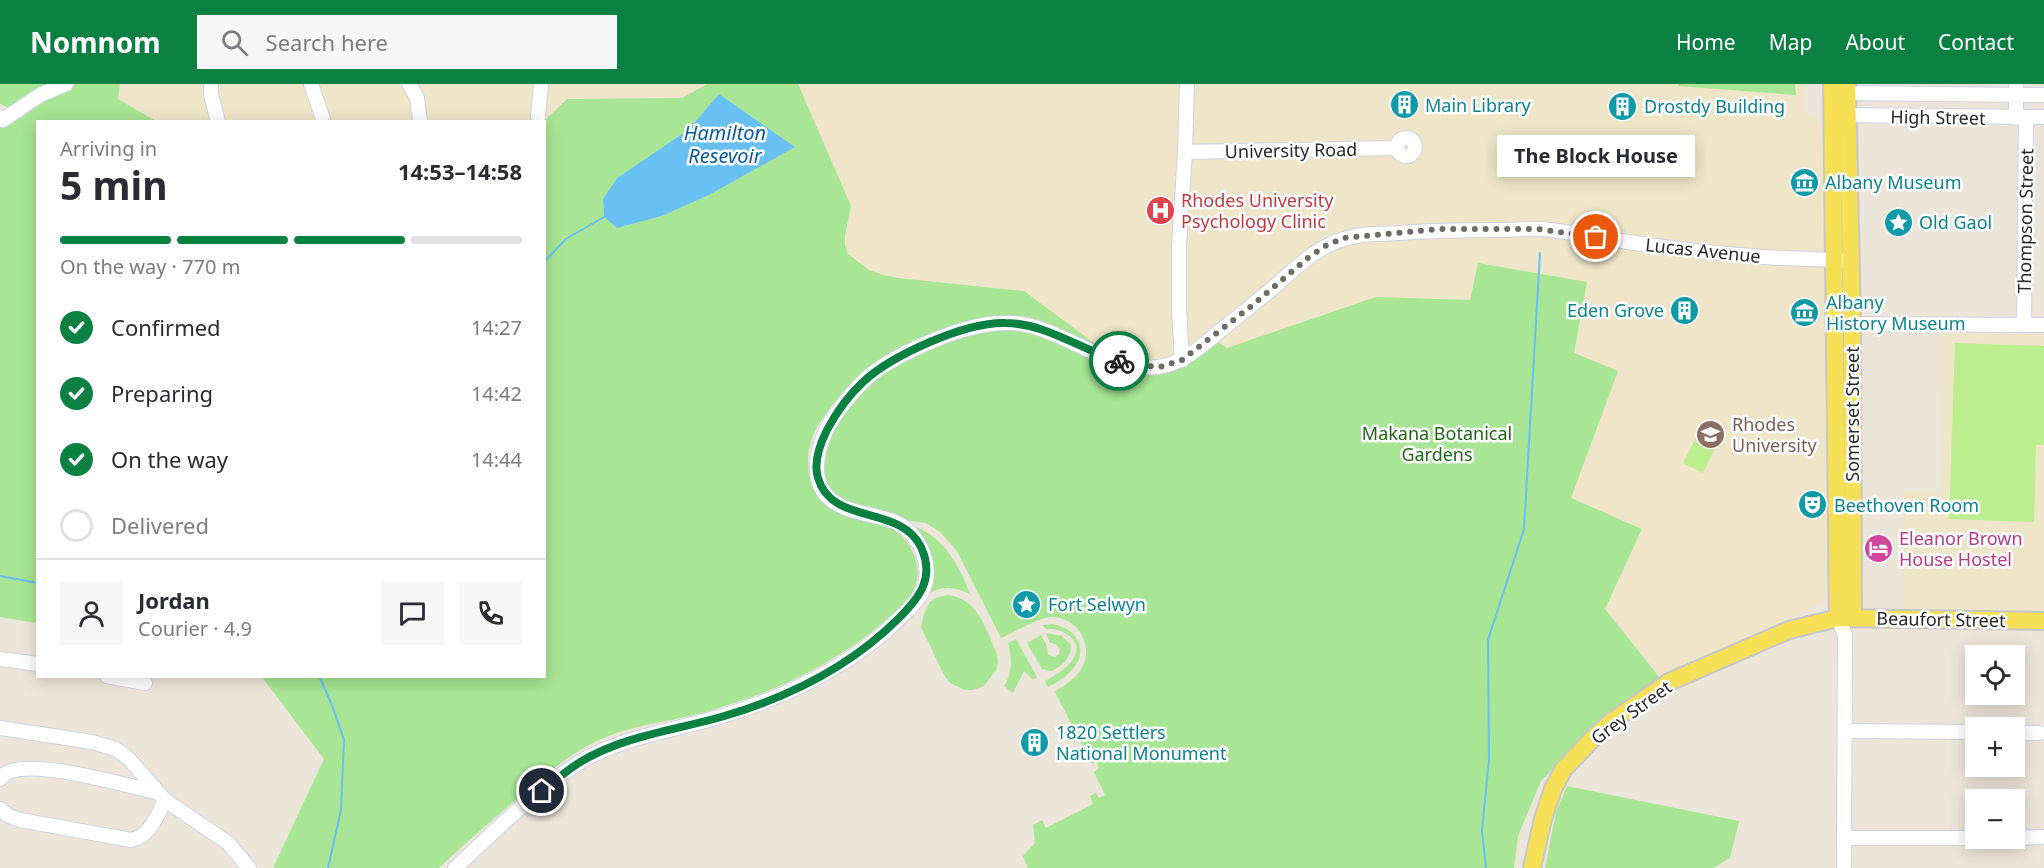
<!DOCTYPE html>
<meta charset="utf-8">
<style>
body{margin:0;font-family:"Noto Sans",sans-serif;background:#f7f7f7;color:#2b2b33;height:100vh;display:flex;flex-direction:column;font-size:22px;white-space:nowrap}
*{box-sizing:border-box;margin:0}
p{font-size:20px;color:#7c7c81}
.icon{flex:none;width:33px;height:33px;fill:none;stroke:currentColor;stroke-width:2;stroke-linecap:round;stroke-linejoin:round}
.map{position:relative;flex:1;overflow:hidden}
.details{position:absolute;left:36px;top:36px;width:510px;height:558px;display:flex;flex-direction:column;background:#fff;border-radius:0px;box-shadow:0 3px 15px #0003}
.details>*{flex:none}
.tools{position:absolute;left:1965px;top:561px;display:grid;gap:12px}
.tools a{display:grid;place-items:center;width:60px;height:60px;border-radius:0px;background:#fff;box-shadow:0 3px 15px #0003;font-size:30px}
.pin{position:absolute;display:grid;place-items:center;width:51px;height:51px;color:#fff;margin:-26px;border:3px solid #fff;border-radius:50%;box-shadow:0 2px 6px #0007}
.courier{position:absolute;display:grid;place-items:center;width:60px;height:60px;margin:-30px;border:4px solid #0b8043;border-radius:50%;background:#fff;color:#222;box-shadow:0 2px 8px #0007}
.bubble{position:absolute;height:42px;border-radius:0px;background:#fff;box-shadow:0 3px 15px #0003;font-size:20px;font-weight:700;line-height:42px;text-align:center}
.overview em{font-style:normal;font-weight:700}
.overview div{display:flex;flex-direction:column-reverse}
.overview{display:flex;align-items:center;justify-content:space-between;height:102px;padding:0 24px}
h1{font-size:39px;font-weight:700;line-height:45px}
.bar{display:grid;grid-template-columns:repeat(4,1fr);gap:9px 6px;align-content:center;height:72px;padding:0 24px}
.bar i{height:8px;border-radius:4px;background:#e1e1e2}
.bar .selected{background:#0b8043}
.bar p{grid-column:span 4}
.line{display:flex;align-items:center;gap:15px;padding:0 24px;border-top:2px solid #e1e1e2}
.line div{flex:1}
.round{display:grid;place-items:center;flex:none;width:63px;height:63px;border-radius:0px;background:#f7f7f7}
ol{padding:0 24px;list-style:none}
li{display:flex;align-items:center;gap:18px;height:66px}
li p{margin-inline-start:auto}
li .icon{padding:6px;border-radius:50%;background:#0b8043;color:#fff;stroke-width:4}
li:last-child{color:#7c7c81}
li i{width:33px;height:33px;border:3px solid #e1e1e2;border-radius:50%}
header{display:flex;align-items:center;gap:36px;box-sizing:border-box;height:84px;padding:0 30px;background:#0b8043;color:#fff}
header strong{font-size:28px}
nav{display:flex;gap:33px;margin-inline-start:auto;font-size:21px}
.search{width:420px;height:54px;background:#f7f7f7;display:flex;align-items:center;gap:15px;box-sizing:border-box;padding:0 21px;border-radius:0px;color:#7c7c81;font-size:22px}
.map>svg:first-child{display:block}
.education{fill:#efe6c9}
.green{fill:#a8e594;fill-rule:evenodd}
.pitch{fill:#bced8f}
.water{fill:#69c0f3}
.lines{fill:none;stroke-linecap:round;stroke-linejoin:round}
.stream{stroke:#69c0f3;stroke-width:2}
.minor-casing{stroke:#cfd1e3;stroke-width:16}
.major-casing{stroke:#c7c7c7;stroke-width:20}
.minor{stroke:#fff;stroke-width:14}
.major{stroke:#f5e056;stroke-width:16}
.done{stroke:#6d6b67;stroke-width:6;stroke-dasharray:0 10.8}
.route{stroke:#0b8043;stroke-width:8}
.labels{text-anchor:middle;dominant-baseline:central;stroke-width:5;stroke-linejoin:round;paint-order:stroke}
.culture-label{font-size:18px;fill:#0d838f;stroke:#fff;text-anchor:start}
.street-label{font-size:18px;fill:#292929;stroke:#fff}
.health-label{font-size:18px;fill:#be3a42;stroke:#fff;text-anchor:start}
.education-label{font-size:18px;fill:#785e54;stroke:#fff;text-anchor:start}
.park-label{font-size:18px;fill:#206817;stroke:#fff}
.hotel-label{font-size:18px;fill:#b23c85;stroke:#fff;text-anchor:start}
.water-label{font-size:20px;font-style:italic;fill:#085b9e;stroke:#fff}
</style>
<header>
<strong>Nomnom</strong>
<div class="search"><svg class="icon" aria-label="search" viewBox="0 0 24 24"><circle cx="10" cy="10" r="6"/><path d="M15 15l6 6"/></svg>Search here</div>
<nav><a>Home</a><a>Map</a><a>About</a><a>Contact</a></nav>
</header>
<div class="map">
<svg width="2044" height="784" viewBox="0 0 2044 784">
<rect width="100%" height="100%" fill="#ece6da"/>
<g class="education">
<path d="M120,0h587l-24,14 -116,1 -23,23 -388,-1 -38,-22z"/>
<path d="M798,0h1007v31l11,1 1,7 8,5 3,463 -6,12 -162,75 -55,-69 37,-80 -71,-31 47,-127 -44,-18 12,-71 -108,-18 -8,36 -94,-3 -149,51 -12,-8 -41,17 -29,3 -31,-5 -12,-6 -78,-58 -126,-13 -15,-3 -25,-12 -10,-9 -3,-9 6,-40z"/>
<path d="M1943,248l101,3v275h-140v-119l37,1z"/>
</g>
<g class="green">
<path d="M0,0h51l-38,26 -13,-6z"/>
<path d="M76,0h44l-2,15 38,22 -118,1 -1,501 -37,-6v-490l48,-31z"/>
<path d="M707,0h91l53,122 -6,30v9l3,9 21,16 14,5 15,3 126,13 78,58c-25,-11 -57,-32 -83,-33 -19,-1 -37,4 -56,9 -53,15 -91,34 -127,76 -12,14 -24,30 -27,49 -4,17 3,45 18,56 16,11 36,11 54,17 12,4 23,13 29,24 19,34 0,54 -26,75 -52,44 -114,72 -179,90 -32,9 -68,12 -99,25 -33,13 -60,38 -87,60 -27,23 -54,46 -80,71h-166l51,-109 -62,-82 282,-1v-555l23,-22 115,-1zM719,10l75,53 -85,48 -47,21 -45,12 -13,-11 -1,-18 14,-21 71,-48z"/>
<path d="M1678,0h117l1,11 -118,-9z"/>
<path d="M1478,179l109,19 -13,71 44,18 -47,127 71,31 -37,80 55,69 -34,22 -56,51 -29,30 -23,55 -4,32h-486l-5,-12 12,-13 -2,-18 9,-5 4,8 47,-24 -3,-8 6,-3 3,5 6,-3 -11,-23 5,-4 -3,-6 -4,2 -37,-72c9,-7 22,-14 27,-24 12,-23 -4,-50 -29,-51 -15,0 -38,15 -52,21l-44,-87 -17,-19 -14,-9 -21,-3 -62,-20 -11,-8 -8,-12 -3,-16 4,-18 20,-37 22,-24 26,-19 30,-15 38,-15 29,-8 27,-1 141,44 57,-31 12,8 149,-51 94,3z"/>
<path d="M914,442c32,13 44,39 57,69 -14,-8 -27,-10 -42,-2 8,-30 4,-43 -15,-67z"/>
<path d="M948,511c31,4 38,35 49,59l1,8 -2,8 -12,16 -11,4h-8l-15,-7 -6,-8 -23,-48 3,-13 6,-12 5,-4z"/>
<path d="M1053,540c21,4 36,22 22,42 -7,10 -17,16 -27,21l-3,-6c15,-7 47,-29 23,-46 -7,-5 -15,-7 -23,-6l-2,-4z"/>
<path d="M1046,549l16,3 9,9c0,13 -8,21 -20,26l-9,-2 -15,-26 14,-8 6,11 1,9 7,2 4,-3 1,-5 -4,-5 -6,-1z"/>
<path d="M1016,555l21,38 -4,3 -9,-9 -11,22 -9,-7c9,-14 8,-27 4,-43z"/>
<path d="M1567,702l172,35 -9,37 -17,10h-168l11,-56z"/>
</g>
<g class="pitch">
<path d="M1955,259l89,3v99h-8l-2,77 -85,-3z"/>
<path d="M1698,350l19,10 -14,29 -20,-10z"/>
</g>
<path class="water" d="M719,10l76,53 -86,48 -47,21 -45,12 -13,-11 -1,-18 14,-21 71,-48z"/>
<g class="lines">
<g class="stream">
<path d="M544,178l22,-23 38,-22"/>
<path d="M0,492l38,7"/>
<path d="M319,592l13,29 12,35 -3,70 -13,58"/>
<path d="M1486,784l-4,-37 7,-72 -1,-119 36,-111 16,-276"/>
</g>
<defs>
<g id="minor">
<path d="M211,0v10l7,28"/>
<path d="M311,0l12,35"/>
<path d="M409,0l8,14 3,24"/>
<path d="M1837,9l207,2"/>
<path d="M1839,31l205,2"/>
<path d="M0,33l3,3 37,-25 26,-11"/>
<path d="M538,33l3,-33"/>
<path d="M2016,34v-34"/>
<circle cx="1406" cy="63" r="9"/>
<path d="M1185,68l211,-4"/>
<path d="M1835,240l209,1"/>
<path d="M2024,241l2,-208"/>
<path d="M1182,276l-3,-50v-63l6,-95 2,-68"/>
<path d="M1838,534l7,17 -1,233"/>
<path d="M0,575l38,5"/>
<path d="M107,592l38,7"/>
<path d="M0,644l92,14 24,7 13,10 36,41 63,43 21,25"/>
<path d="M1845,647l131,1"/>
<path d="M2014,649h25"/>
<path d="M0,695c3,-4 6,-7 11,-8 30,-10 113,14 145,21"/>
<path d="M0,725l9,7 11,4 111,20c19,-3 26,-25 34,-40"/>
<path d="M1844,754h132"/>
<path d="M2014,754l30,-1"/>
<path d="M455,784c40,-36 92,-91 140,-114 40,-19 84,-25 127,-38 60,-18 119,-45 166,-87 11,-10 25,-22 33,-35 14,-25 0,-60 -26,-72 -17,-7 -38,-8 -54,-16 -38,-18 -24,-64 -6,-91 11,-15 24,-31 38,-42 31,-23 93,-50 132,-50 15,-1 32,4 46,10 34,13 69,38 107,34 23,-3 40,-18 57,-32 20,-16 40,-32 59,-48 21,-18 42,-40 70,-48 17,-6 38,-5 56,-6 35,-3 69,-3 104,-3 13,0 26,-2 38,-1 38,4 75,12 113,17 28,3 57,7 85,9 34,4 69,3 104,6"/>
</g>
<g id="major">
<path d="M1832,0l6,534"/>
<path d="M1847,0l5,239 1,295"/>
<path d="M1532,784l11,-49 10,-30 10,-19 32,-34 16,-14 58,-40 120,-52 49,-12 206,3"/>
</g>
</defs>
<use href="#minor" class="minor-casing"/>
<use href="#major" class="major-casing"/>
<use href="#minor" class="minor"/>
<use href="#major" class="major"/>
</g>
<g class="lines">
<path class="done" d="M1119,277l13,4 28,2 22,-7 67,-52 60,-51 18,-12 17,-7 95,-9h99l58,8"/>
<path class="route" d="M542,707c13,-10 26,-22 40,-30 42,-25 93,-31 139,-44 66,-19 129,-50 178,-99 21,-21 36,-40 22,-71 -21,-43 -89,-21 -103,-69 -5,-16 2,-34 9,-48 9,-17 22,-35 36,-48 29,-27 102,-60 142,-59 41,0 76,27 114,38"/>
</g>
<defs>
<symbol id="building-disc" viewBox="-11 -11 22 22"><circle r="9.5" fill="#0f9aa8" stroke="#fff"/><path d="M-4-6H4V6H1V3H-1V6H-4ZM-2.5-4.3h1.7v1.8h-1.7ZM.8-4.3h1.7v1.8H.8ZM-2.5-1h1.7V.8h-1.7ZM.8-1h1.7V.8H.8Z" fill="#fff"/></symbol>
<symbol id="museum-disc" viewBox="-11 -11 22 22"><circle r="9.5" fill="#0f9aa8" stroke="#fff"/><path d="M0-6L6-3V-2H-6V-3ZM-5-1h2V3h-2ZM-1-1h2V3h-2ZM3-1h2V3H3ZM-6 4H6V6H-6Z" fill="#fff"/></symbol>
<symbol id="hospital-disc" viewBox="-11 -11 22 22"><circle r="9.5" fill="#e0444e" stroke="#fff"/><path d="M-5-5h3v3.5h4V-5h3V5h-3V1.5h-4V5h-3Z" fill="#fff"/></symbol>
<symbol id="sight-disc" viewBox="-11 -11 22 22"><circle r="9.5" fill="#0f9aa8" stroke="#fff"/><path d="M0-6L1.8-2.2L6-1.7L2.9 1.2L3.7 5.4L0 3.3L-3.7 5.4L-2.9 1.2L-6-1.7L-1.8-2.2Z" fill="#fff"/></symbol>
<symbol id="university-disc" viewBox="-11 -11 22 22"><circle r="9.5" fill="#8d6e63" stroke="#fff"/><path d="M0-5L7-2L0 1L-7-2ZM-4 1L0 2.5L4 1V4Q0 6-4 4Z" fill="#fff"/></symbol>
<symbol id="theatre-disc" viewBox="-11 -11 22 22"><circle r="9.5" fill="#0f9aa8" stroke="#fff"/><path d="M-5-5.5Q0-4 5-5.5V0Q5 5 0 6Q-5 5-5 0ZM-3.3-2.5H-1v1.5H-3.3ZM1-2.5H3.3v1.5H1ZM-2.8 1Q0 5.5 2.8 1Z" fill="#fff"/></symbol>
<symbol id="hotel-disc" viewBox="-11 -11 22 22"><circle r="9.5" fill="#d1479c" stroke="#fff"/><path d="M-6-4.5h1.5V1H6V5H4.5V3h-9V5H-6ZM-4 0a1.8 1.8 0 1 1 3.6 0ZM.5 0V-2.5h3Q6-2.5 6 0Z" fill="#fff"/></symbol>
</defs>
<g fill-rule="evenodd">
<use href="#building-disc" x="1388" y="4" width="33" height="33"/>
<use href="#building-disc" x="1606" y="6" width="33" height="33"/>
<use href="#museum-disc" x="1788" y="82" width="33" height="33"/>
<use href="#hospital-disc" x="1144" y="110" width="33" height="33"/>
<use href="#sight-disc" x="1882" y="122" width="33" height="33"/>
<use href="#building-disc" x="1668" y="210" width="33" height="33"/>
<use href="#museum-disc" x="1788" y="212" width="33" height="33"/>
<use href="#university-disc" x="1694" y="334" width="33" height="33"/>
<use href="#theatre-disc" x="1796" y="404" width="33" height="33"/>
<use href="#hotel-disc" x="1862" y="448" width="33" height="33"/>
<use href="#sight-disc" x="1010" y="504" width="33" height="33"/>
<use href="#building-disc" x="1018" y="642" width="33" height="33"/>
</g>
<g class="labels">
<g class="culture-label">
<text x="1425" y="21">Main Library</text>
<text x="1644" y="22">Drostdy Building</text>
<text x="1825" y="98">Albany Museum</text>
<text x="1919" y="138">Old Gaol</text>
<text x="1826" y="218">Albany<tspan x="1826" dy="21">History Museum</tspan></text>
<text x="1664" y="226" text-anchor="end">Eden Grove</text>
<text x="1834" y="421">Beethoven Room</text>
<text x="1048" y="520">Fort Selwyn</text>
<text x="1056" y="648">1820 Settlers<tspan x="1056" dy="21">National Monument</tspan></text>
</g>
<g class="street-label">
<text transform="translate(1938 33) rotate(1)">High Street</text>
<text transform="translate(1291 66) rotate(-1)">University Road</text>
<text transform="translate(2025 137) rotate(-89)">Thompson Street</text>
<text transform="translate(1703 166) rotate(6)">Lucas Avenue</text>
<text transform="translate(1852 330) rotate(-90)">Somerset Street</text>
<text transform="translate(1941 535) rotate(1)">Beaufort Street</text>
<text transform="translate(1631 628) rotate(-36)">Grey Street</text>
</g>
<g class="health-label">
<text x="1181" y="116">Rhodes University<tspan x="1181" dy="21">Psychology Clinic</tspan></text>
</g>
<g class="education-label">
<text x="1732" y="340">Rhodes<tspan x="1732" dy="21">University</tspan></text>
</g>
<g class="park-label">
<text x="1437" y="349">Makana Botanical<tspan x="1437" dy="21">Gardens</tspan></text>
</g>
<g class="hotel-label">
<text x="1899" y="454">Eleanor Brown<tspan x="1899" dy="21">House Hostel</tspan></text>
</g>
<g class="water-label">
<text x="725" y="48">Hamilton<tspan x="725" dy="23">Resevoir</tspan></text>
</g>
</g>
</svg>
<div class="tools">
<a><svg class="icon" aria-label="locate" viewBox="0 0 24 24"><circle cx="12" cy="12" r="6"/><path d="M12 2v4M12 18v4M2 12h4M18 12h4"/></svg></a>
<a>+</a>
<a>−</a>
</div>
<div class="pin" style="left:1596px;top:153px;background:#ea580c"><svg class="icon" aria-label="bag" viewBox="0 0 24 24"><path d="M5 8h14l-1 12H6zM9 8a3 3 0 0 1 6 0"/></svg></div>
<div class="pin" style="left:542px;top:707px;background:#1f2937"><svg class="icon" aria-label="home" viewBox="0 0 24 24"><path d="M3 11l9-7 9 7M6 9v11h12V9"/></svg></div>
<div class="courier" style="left:1119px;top:277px"><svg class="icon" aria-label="bike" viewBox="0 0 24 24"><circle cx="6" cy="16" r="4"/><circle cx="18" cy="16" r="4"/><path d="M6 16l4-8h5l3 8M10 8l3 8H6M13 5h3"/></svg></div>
<div class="bubble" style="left:1497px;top:51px;width:198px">The Block House</div>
<section class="details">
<div class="overview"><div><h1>5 min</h1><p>Arriving in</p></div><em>14:53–14:58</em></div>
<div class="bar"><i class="selected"></i><i class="selected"></i><i class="selected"></i><i></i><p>On the way · 770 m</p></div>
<ol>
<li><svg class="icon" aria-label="check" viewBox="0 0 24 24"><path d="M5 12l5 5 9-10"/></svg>Confirmed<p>14:27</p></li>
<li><svg class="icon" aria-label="check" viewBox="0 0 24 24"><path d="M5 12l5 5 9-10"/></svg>Preparing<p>14:42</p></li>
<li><svg class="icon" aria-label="check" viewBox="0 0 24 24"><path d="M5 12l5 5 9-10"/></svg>On the way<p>14:44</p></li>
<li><i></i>Delivered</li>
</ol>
<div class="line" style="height:108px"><a class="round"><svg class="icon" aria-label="person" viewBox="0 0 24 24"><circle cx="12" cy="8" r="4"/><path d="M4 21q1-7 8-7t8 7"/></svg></a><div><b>Jordan</b><p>Courier · 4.9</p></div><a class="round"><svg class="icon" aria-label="chat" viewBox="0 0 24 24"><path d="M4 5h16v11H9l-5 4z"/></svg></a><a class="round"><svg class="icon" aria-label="phone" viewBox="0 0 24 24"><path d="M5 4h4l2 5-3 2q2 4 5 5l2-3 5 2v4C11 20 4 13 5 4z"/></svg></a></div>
</section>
</div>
